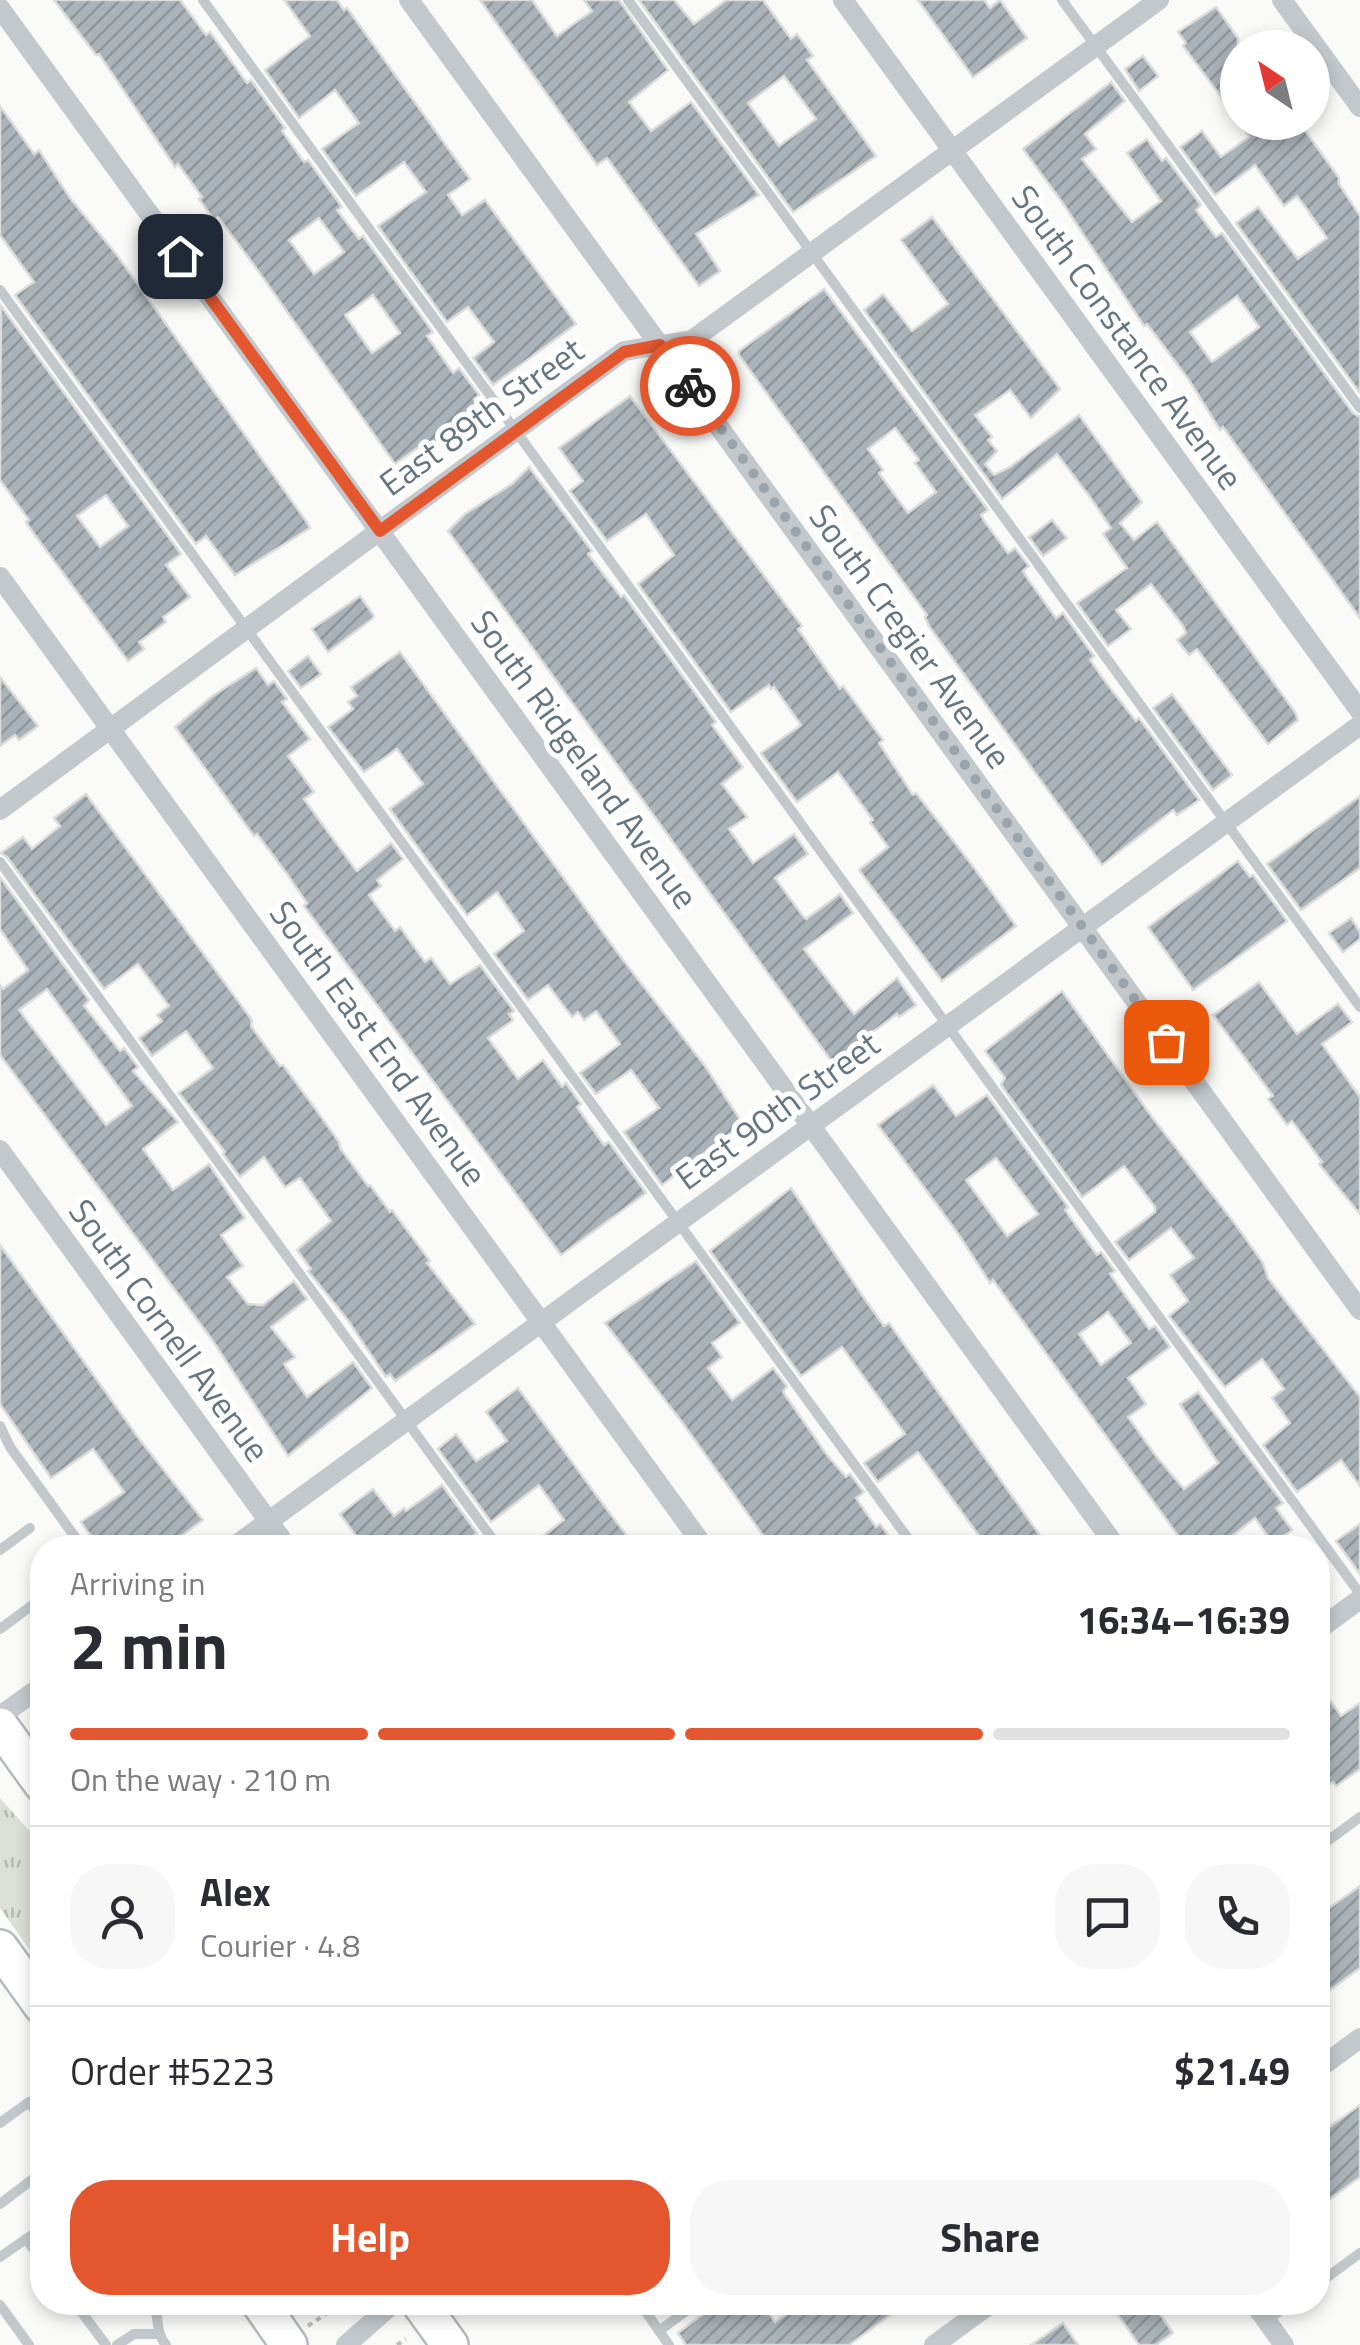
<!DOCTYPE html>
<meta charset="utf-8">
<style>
body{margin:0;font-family:"Titillium Web",sans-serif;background:#f7f7f7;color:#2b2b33;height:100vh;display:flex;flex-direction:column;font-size:38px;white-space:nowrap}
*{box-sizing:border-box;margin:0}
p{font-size:32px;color:#7c7c81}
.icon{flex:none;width:55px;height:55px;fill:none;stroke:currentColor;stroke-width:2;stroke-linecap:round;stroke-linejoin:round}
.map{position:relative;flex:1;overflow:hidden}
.side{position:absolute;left:30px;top:1535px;width:1300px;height:780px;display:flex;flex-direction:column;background:#fff;border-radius:40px;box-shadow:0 5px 15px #0003}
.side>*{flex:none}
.needle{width:65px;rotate:325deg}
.controls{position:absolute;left:1220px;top:30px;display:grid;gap:20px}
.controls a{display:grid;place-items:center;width:110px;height:110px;border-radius:50%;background:#fff;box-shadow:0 5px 15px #0003;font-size:50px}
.pin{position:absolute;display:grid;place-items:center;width:85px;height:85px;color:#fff;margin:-42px;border-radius:20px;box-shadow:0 5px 15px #0006}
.courier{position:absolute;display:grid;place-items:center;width:100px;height:100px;margin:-50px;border:8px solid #e4572e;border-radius:50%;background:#fff;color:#222;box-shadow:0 2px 12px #0007}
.headline em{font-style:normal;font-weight:700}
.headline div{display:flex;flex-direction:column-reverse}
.headline{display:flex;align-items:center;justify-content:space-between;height:170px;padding:0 40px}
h1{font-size:65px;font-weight:700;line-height:75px}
.bar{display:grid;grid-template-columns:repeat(4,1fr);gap:15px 10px;align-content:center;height:120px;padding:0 40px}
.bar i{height:12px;border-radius:8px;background:#e1e1e2}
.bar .active{background:#e4572e}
.bar p{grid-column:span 4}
.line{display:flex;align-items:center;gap:25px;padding:0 40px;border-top:2px solid #e1e1e2}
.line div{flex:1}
.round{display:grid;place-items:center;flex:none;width:105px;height:105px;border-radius:40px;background:#f7f7f7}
.button{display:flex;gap:20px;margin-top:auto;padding:20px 40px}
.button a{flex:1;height:115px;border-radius:40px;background:#e4572e;color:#fff;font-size:40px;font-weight:700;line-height:115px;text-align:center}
.button a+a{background:#f7f7f7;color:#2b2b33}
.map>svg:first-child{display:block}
.grass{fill:url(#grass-tufts)}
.building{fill:url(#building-hatch);stroke:#dcdcda;stroke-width:2.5;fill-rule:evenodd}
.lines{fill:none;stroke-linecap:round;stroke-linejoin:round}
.highway-casing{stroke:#b4b9bd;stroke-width:40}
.path{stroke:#bbbfc2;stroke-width:4;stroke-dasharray:5 5;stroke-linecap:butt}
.lane{stroke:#c3c8cc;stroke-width:10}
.street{stroke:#c3c8cc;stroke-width:20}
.highway{stroke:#fff;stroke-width:35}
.done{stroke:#99a4ac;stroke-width:10;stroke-dasharray:0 18}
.route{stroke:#e4572e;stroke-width:12}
.labels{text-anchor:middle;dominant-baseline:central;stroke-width:10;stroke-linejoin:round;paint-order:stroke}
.street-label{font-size:35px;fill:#657683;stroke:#fff}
</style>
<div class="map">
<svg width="1360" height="2345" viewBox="0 0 1360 2345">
<defs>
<pattern id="grass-tufts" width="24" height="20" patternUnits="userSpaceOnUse" patternTransform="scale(2.5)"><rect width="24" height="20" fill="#dadfd7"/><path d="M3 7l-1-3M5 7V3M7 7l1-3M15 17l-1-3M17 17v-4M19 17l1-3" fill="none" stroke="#b4b9b4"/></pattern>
<pattern id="building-hatch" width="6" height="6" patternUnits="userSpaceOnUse" patternTransform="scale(2.5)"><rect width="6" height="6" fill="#aab3b9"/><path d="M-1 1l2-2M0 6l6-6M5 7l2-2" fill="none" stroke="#8e969c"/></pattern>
</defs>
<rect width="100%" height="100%" fill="#fafaf8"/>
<path class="grass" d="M0,1798l42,47v122l-42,-59z"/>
<g class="building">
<path d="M54,0h126l26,35 4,-3 37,51 4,-3 34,48 -3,3 22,31 4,-2 34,47 -5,3 22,29 4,-3 70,96 -6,4 26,37 6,-5 20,27 -5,4 10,14 -55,39 -6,-8 -28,20 -141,-199 -36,-48 -4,3 -15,-21 3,-2 -24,-33 -3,3 -76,-113 -3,1zM319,218l25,34 -30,22 -25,-34zM373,295l27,38 -28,20 -27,-38z"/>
<path d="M284,0h53l7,10 3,-2 123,171 -22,16 14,20 23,-15 91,124 -83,61 -20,-27 21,-16 -26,-35 -21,15 -69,-96 48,-34 -22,-30 -48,34 -34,-47 37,-26 -24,-33 -36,28 -34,-48 45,-34z"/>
<path d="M480,0h52l25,36 35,-25 -8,-11h35l49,70 -39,32 22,29 40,-29 68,93 -63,39 24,37 -21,15 -92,-128 -10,7z"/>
<path d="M639,0h35l20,24 32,-24h37l28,39 6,-5 16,22 -6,4 69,96 -83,56zM784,76l32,43 -37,27 -31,-43z"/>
<path d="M918,0h66l6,8 10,-8 27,38 -54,39z"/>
<path d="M1216,7l22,31v81l-55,-73 3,-3 -8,-11z"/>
<path d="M1143,56l15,20 -19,15 -14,-22z"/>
<path d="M1111,82l14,19 -40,33 11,15 -14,10 50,63 29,-21 -34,-48 20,-14 15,22 4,-3 35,47 -5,5 20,27 6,-4 131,180 7,4v201l-137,-191 -3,3 -31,-50 -42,-56 -3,2 -82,-124 -39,-53zM1237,296l22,31 -47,35 -22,-30z"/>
<path d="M0,106l34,48 5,-4 31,48 47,57 189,266 4,7 -75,47 -29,-39 -10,8 -181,-249 19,-13 -34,-47z"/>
<path d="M1240,122h59l40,56v6l21,32v177l-124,-170 22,-16 40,52 29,-21 -21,-30 -9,-12 -13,10 -29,-41 -40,30 -35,-48 22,-16 19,26 28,-20z"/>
<path d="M932,217l128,172 -29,29 -21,-28 -35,25 17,22 -4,3 9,11 -12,13 9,11 16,-8 69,-52 63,87 -22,21 14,17 23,-18 138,190 3,8 -30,24 -71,-95 -8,6 -12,-15 9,-7 -3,-7 -32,-42 -35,26 15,19 -23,17 -31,-43 50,-35 -24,-34 8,-6 -21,-31 -33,-43 -55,45 -138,-189 19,-16 29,37 36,-27 -47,-64z"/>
<path d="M824,289l164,221 -7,5 4,7 23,31 7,-5 14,18 -6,5 5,8 28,39 7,-5 31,43 -4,4 17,24 29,37 3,-3 60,82 -22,15 -4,-5 -71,55 -173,-239 -4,-9 2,-2 -188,-260v-4zM895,428l24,32 -4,3 21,29 -28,21 -29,-40 4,-3 -15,-21z"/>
<path d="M1,306l180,248 -15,11 24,32 -27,20 3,5 -27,20 5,7 -16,12 -96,-130 -6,-9 3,-2 -29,-40zM106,495l22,31 -28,21 -23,-31z"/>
<path d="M630,396l153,205 19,25 -4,3 42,60 3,-3 40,54 -4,3 34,52 3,-2 59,76 41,57 -74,55 -83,-111 29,-23 -18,-25 3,-2 -35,-48 -41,30 -36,-49 40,-28 -27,-38 -3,2 -2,-4 -38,27 -93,-128 36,-29 -28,-41 -39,27 -37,-50 13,-10 -24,-33z"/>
<path d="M529,467l63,84 -4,3 33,43 3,-2 92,127 -4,3 31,42 -21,17 25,33 -18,12 24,34 41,-29 14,20 -33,24 28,38 3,3 34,-25 13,19 -49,36 50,65 43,-36 19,27 -17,12 -2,-3 -65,48 -384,-531 17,-17 47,-30z"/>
<path d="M1052,520l15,18 -24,18 -14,-19z"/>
<path d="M360,596l14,20 -2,3 -44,33 -16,-23z"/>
<path d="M400,652l220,304 85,110 38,58 -81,61 -38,-53 35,-24 -28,-38 -35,24 -16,-21 40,-29 -24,-33 -12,9 -6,-8 -6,5 -24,-32 -20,15 -34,-46 30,-23 -27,-39 -30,23 -77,-106 33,-25 -26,-35 -33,23 -36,-45 25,-18 -5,-7 9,-6 -6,-9z"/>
<path d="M308,656l13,18 -20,14 -13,-17z"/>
<path d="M256,668l12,17 6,-4 13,18 -5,3 28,37 -22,17 26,36 -10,7 51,70 2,2 34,-28 12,16 -26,21 4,6 -12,9 26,36 5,-4 25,35 6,-4 19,26 30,-19 34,46 -5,3 4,6 -25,18 30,41 25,-19 19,27 4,-4 15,21 -4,3 27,38 5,-3 37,51 -85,62 -257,-349 3,-3 -20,-29 -30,-40 -3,2 -79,-109 36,-30z"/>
<path d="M0,677l38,49 -19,14 -4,-5 -15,11z"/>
<path d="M1172,694l60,81 -19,15 -60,-82z"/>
<path d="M86,794l166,226 -1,6 29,40 3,-1 34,46 22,31 1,6 28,38 2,-1 20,27 2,-2 38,51 -3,2 48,61 -80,57 -5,-7 -4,3 -39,-58 -39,-48 3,-2 -14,-19 34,-29 -31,-43 -15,9 -21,-30 -24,20 -17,-23 2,-2 -46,-59 34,-25 -27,-37 -34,25 -13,-18 23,-17 -5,-6 12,-9 -31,-42 -34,25 -97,-132 -6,-4 22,-16 9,12 28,-23 -6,-8z"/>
<path d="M1360,796v72l-59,42 -34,-46z"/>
<path d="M1238,861l12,16 3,-2 34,46 -94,69 -45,-63z"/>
<path d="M0,877l89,123 -5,6 36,45 4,-3 14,19 -5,4 45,51 -35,27 30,41 36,-26 36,54 -24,17 22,31 -16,11 21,27 15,1 31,-24 13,18 -36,28 24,30 -11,7 23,33 46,-35 19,26 -84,68 -75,-115 -213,-286v-70l3,4 25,-19 -28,-41zM47,989l85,117 -26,19 -87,-115z"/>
<path d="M1351,918l9,14v7l-17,13 -14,-19z"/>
<path d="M1259,982l38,52 41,-30 14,18 -30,22 38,53v117l-41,-50 3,-2 -30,-41 -5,4 -19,-26 5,-3 -60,-81z"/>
<path d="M1062,991l90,126 84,108 27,38 5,15 92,119v89l-19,-26 -44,32 -34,-47 27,-22 -18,-25 12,-9 -22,-30 -37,28 -56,-71 19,-15 -18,-26 24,-17 -23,-30 -42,32 -14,-18 40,-30v-5l-31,-41 -42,31 -81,-112 4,-7 -20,-27z"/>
<path d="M933,1085l23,31 31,-21 81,112 -3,3 15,21 17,24 4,-3 14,19 -5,3 39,55 6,-3 15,21 -42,31 18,26 -18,13 28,39 28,33 34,-26 -38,-59 18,-12 85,111 -7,5 16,22 -19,14 -18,-26 -28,22 5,8h-45l-194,-268 -3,3 -33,-51 -79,-107zM996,1158l42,56 -31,22 -41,-56zM1108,1312l23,31 -30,22 -22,-31z"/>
<path d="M791,1188l73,110 20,28 5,-3 160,225h-61l-70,-96 -40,30 -14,-19 41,-29 -63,-87 -41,29 -91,-125z"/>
<path d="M0,1245l140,195 63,80 -38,28h-66l-18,-26 43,-30 -31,-43 -42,29 -51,-74z"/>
<path d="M696,1261l44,62 -28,20 10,14 -14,11 24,32 41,-32 14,18 -4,6 44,63 19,22 4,-3 14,18 -8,6 20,29 4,-3 18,24h-126l-90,-126 -77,-99z"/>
<path d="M518,1388l79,108 39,52h-109l37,-28 -25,-35 -48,37 -53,-73 18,-15 20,27 31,-20 -21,-29z"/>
<path d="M442,1485l35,48 -5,4 8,11h-115l-25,-34 33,-25 21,27 10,-8 2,3z"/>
<path d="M1360,1524v50l-24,-33z"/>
<path d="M1318,1683l23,33 19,-13v66l-24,17 -3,-4 -15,11z"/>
<path d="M1360,1886v82l-42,31v-83z"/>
<path d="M1360,2105v72l-42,31v-73z"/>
<path d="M719,2302h42l14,20 28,-20h105l-59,43h-163l-8,-12z"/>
<path d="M1109,2302h43l21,31 -17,12h-17z"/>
<path d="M1063,2323l15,22h-47z"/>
</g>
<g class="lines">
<defs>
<g id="highway">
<path d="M0,1726l42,58"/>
<path d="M0,1948l42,58"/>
<path d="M259,2302l30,43"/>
<path d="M419,2302l31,43"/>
</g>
</defs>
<use href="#highway" class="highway-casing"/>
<g class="path">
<path d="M308,2326l25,-17"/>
<path d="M397,2345l9,-6"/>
</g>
<g class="lane">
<path d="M203,0l1157,1594"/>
<path d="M628,0l732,1007"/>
<path d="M1062,0l298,408"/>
<path d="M0,290l915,1258"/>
<path d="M0,862l499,686"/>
<path d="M0,1426l10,21 73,101"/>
<path d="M0,1550l30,-22"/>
<path d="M0,1629l42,-31"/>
<path d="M1318,1848l42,-31"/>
<path d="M0,2123l29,-21 13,19"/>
<path d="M0,2204l42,-32"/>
<path d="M26,2239l16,21"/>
<path d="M0,2257l42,-29"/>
<path d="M1318,2284l42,-31"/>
<path d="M74,2302l32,43"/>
<path d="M151,2302c11,15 2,27 15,43"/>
<path d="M639,2302l30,43"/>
<path d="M0,2305l29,40"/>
<path d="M1266,2321l26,-19"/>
<path d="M659,2331l39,-29"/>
<path d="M117,2345l17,-11h23"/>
</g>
<g class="street">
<path d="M409,0l951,1310"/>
<path d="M843,0l517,711"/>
<path d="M1282,0l78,107"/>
<path d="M0,8l1117,1540"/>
<path d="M0,577l705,971"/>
<path d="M0,810l624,-459 68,-11 467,-340"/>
<path d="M0,1150l288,398"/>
<path d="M232,1548l1128,-823"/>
<path d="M1318,1630l42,-31"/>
<path d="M0,1716l42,-30"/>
<path d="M1318,2069l42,-31"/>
<path d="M1253,2302l31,43"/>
<path d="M346,2345l49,-43"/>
<path d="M934,2345l59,-43"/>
</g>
<use href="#highway" class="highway"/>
</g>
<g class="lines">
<path class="done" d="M690,386l476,656"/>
<path class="route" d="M180,256l200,275 244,-179 36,-7 30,41"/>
</g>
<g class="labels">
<g class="street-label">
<text transform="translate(1128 337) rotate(54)">South Constance Avenue</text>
<text transform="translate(481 416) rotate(-36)">East 89th Street</text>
<text transform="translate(911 636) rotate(54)">South Cregier Avenue</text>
<text transform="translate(585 759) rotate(54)">South Ridgeland Avenue</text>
<text transform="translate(379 1043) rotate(54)">South East End Avenue</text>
<text transform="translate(777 1110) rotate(-36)">East 90th Street</text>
<text transform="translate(170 1330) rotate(54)">South Cornell Avenue</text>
</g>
</g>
</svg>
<div class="controls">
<a><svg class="needle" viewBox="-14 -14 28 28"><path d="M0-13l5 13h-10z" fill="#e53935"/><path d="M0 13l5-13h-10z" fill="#7c7c81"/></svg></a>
</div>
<div class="pin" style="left:1166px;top:1042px;background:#ea580c"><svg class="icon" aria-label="bag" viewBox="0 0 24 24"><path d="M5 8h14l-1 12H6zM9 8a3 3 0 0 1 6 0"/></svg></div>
<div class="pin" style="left:180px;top:256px;background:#1f2937"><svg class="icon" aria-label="home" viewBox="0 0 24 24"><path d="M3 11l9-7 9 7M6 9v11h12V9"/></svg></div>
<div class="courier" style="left:690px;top:386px"><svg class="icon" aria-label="bike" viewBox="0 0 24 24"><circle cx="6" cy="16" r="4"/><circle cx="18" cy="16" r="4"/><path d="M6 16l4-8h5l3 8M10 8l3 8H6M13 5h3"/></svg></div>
<section class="side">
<div class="headline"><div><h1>2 min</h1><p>Arriving in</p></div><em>16:34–16:39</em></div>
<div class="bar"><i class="active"></i><i class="active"></i><i class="active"></i><i></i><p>On the way · 210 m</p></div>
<div class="line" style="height:180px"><a class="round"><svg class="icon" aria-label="person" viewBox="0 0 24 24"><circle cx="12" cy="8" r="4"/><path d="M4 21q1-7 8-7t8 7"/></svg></a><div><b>Alex</b><p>Courier · 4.8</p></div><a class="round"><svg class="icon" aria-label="chat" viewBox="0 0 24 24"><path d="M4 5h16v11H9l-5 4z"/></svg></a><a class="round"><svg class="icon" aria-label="phone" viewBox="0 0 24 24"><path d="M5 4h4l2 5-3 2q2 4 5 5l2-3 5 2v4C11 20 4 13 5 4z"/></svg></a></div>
<div class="line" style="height:130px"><div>Order #5223</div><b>$21.49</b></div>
<div class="button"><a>Help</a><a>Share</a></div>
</section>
</div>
